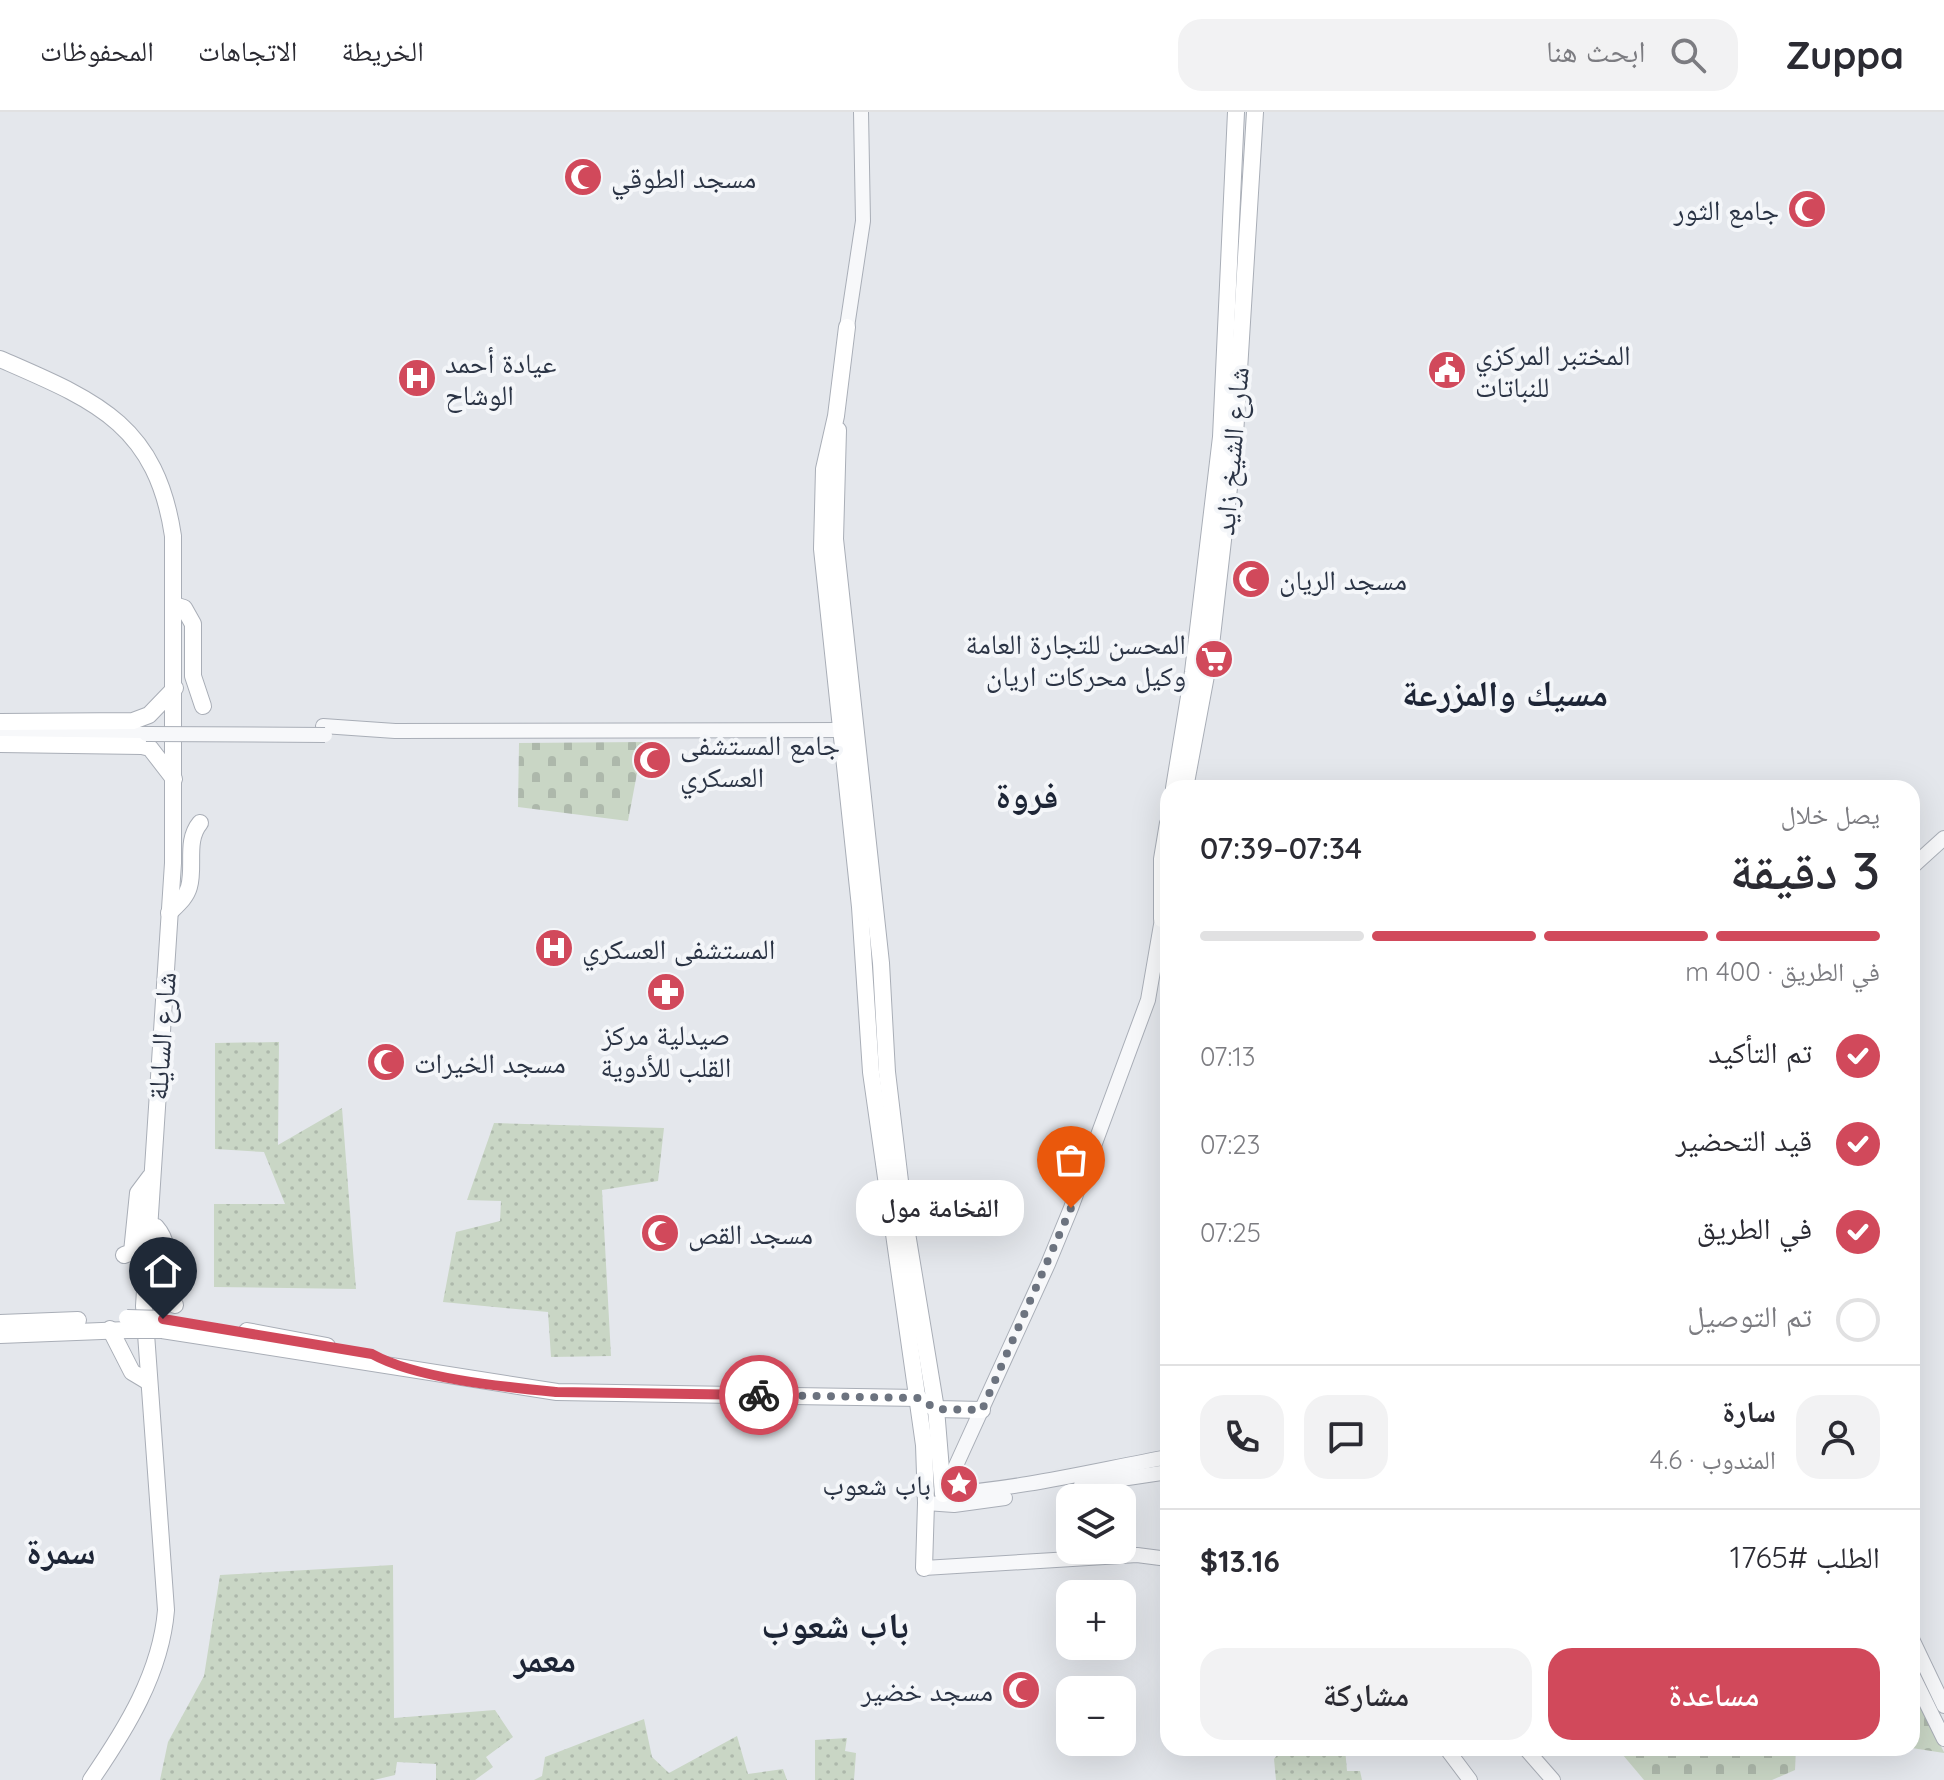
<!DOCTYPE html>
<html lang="ar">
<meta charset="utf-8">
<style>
body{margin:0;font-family:Quicksand,"Noto Naskh Arabic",sans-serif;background:#f2f2f3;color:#2b2b33;direction:rtl;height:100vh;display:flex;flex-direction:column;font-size:30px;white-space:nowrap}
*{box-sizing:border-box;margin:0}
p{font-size:26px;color:#7c7c81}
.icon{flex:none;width:44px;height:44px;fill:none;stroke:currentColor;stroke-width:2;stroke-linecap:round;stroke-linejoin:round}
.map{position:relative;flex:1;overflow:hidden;direction:ltr}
.side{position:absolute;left:1160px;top:668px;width:760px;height:976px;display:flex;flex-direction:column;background:#fff;border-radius:24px;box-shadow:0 8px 32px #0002;direction:rtl}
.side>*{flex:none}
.fabs{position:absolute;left:1056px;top:1372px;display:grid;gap:16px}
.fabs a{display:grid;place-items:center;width:80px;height:80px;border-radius:16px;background:#fff;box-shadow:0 8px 32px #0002;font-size:40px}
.pin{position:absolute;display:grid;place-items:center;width:68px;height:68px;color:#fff;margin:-82px -34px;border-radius:50% 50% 50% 0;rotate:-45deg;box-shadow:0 0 8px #0007}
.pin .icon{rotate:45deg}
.courier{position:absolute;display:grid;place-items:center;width:80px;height:80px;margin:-40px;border:6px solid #d1495b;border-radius:50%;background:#fff;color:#222;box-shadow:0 2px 10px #0007}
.bubble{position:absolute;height:56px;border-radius:24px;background:#fff;box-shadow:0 8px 32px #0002;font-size:26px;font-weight:600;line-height:56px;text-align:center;direction:rtl}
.head em{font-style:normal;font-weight:600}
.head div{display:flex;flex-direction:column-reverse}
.head{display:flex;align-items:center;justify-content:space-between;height:136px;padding:0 40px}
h1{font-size:52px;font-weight:600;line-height:60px}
.bar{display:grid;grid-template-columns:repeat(4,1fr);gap:12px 8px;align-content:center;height:96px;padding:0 40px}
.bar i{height:10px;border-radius:6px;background:#e1e1e2}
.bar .selected{background:#d1495b}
.bar p{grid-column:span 4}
.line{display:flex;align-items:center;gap:20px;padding:0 40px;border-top:2px solid #e1e1e2}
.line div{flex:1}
.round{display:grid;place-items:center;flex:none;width:84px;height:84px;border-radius:24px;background:#f2f2f3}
ol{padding:0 40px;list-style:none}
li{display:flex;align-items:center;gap:24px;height:88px}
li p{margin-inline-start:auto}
li .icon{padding:8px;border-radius:50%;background:#d1495b;color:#fff;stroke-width:4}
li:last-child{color:#7c7c81}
li i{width:44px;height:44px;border:4px solid #e1e1e2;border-radius:50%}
.action{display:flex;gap:16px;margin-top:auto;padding:16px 40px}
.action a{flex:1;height:92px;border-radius:24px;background:#d1495b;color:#fff;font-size:32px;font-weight:600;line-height:92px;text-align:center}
.action a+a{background:#f2f2f3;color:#2b2b33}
header{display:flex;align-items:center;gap:48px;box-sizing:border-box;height:112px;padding:0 40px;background:#fff;border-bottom:2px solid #e1e1e2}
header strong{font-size:38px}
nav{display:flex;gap:44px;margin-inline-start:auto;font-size:28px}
.search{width:560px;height:72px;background:#f2f2f3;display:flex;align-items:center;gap:20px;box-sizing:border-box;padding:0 28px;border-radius:24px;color:#7c7c81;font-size:30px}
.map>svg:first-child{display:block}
.cemetery{fill:url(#cemetery-stones)}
.garden{fill:url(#garden-dots)}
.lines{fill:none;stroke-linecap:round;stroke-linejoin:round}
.tertiary-casing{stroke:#a9aeb7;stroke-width:16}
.secondary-casing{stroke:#a9aeb7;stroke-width:18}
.tertiary{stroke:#f7f8fa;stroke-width:14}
.secondary{stroke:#fff;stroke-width:16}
.tertiary-bridge-casing{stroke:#a9aeb7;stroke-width:16;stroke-linecap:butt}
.secondary-bridge-casing{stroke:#a9aeb7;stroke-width:18;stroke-linecap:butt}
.tertiary-bridge{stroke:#f7f8fa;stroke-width:14}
.secondary-bridge{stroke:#fff;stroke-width:16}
.done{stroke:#6c737f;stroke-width:8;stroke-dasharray:0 14.4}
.route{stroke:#d1495b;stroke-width:10}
.labels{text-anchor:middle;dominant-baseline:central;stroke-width:8;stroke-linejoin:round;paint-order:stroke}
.poi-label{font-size:28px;fill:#2b3445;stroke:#f4f6f9;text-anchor:start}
.street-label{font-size:28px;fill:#2b3445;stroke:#f4f6f9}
.district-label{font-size:36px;font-weight:bold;fill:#1d2536;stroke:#f4f6f9}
</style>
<header>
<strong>Zuppa</strong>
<div class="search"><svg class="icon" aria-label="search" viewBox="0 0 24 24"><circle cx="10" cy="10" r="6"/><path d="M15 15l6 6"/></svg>ابحث هنا</div>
<nav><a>الخريطة</a><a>الاتجاهات</a><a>المحفوظات</a></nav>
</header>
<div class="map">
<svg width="1944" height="1668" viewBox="0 0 1944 1668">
<defs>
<pattern id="cemetery-stones" width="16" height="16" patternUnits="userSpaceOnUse" patternTransform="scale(2)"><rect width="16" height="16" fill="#c9d6c5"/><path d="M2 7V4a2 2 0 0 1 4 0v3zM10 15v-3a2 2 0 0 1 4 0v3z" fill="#adb8ab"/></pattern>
<pattern id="garden-dots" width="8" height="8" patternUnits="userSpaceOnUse" patternTransform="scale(2)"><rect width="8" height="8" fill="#c9d6c5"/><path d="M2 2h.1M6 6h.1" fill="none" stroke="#adb8ab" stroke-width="1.8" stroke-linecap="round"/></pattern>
</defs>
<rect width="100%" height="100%" fill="#e4e7ec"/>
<g class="cemetery">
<path d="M643,630l-15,79 -110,-14 1,-64z"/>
<path d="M1912,1580l32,60v1l-32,-5z"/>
<path d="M1617,1636h179l-1,22 -23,10h-128z"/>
</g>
<g class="garden">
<path d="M279,930l-1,103 64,-37 14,181 -142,-2v-83h71l-21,-52 -49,-3v-106z"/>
<path d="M494,1011l170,5 -6,53 -56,9 9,166 -60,1 -3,-45 -105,-10 13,-70 44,-11 1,-20 -34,-1z"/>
<path d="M393,1453l1,153 101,-8 18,27 -27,20 7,10 -18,13h-39v-16l-39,-2 -2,13 -21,5h-214l8,-38 36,-66 16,-101z"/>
<path d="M644,1607l8,38 17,16 68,-37 11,38 35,-5 4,11h-253l8,-4 3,-19z"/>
<path d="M847,1626l-2,13 11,2 -2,27h-39v-40z"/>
<path d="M1282,1636h63l2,23h13l2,9h-86l-2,-21z"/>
</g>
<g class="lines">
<defs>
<g id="tertiary">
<path d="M847,215l16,-106 -2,-109"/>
<path d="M323,614l72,5 446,-1"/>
<path d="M0,622h146"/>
<path d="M1912,755l32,-29"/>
<path d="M1162,807l-14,81 -77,208 -23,56 -105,230c78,-5 149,-23 225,-37"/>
<path d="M1081,1373l87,-13"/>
<path d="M926,1391l28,2 51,-7"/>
<path d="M924,1456l213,-13 31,4"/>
<path d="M1912,1527l32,67"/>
<path d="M1912,1562l32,65"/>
<path d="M1446,1636l24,32"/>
<path d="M1525,1636l28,32"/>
</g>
<g id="secondary">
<path d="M847,215l-11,89 -12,53 -2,80 38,358 11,165 53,373 2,58 -2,65"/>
<path d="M0,247c94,41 156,64 173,177v327l-29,443 22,304c-5,63 -40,119 -75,170"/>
<path d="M838,318l-3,109 46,424 6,109 17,143 32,194 7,85"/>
<path d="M174,493l10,3 9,16v52l10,30"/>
<path d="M0,610l133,-1 16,-6 26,-27"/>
<path d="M0,632l142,2 8,2 24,31"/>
<path d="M1174,676l19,-116 28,-235 15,-325"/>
<path d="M1185,676l25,-134 25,-219 20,-323"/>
<path d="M169,801c8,-8 17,-15 20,-26 6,-21 -4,-46 11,-64"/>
<path d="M1162,807v-60l6,-36"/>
<path d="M149,1114l7,1c22,25 1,57 19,78"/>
<path d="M124,1143l8,-3 6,-59 12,-16"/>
<path d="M0,1211l78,-3"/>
<path d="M110,1217l22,43 15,9"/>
<path d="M162,1218l395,62 362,6"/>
<path d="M247,1219l80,15"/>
<path d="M0,1223l127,-5"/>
<path d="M927,1291l9,6 46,1"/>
</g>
</defs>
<use href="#tertiary" class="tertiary-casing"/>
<use href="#secondary" class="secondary-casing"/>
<use href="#tertiary" class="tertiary"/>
<use href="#secondary" class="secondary"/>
<defs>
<path id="tertiary-bridge" d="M146,622l179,1"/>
<g id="secondary-bridge">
<path d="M127,1206l36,1"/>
<path d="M127,1218h35"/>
</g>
</defs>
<use href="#tertiary-bridge" class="tertiary-bridge-casing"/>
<use href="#secondary-bridge" class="secondary-bridge-casing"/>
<use href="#tertiary-bridge" class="tertiary-bridge"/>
<use href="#secondary-bridge" class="secondary-bridge"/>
</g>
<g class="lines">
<path class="done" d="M759,1283l160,3 17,11 46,1 89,-202"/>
<path class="route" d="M163,1207l209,35c45,25 133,33 185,38l202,3"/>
</g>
<defs>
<symbol id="mosque-disc" viewBox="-11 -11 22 22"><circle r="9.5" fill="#d1495b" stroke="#f4f6f9"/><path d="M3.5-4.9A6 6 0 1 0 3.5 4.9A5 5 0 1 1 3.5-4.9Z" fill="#fff"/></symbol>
<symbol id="civic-disc" viewBox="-11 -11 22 22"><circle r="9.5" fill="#d1495b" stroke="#f4f6f9"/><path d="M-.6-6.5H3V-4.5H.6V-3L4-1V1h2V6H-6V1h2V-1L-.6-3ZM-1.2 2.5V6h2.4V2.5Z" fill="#fff"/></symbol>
<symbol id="hospital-disc" viewBox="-11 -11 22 22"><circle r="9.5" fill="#d1495b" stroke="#f4f6f9"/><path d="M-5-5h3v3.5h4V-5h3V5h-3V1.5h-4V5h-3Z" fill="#fff"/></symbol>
<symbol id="supermarket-disc" viewBox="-11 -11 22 22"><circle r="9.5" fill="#d1495b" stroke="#f4f6f9"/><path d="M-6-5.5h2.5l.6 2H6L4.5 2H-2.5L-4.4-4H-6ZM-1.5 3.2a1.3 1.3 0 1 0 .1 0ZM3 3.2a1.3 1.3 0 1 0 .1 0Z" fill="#fff"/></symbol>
<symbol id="pharmacy-disc" viewBox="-11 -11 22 22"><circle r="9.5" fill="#d1495b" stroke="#f4f6f9"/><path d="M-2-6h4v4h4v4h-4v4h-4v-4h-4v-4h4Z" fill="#fff"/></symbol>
<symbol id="sight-disc" viewBox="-11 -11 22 22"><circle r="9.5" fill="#d1495b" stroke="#f4f6f9"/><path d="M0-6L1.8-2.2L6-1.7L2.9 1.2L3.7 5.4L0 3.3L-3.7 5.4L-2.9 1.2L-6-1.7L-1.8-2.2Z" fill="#fff"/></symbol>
</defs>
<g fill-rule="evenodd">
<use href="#mosque-disc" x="561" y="43" width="44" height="44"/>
<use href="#mosque-disc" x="1785" y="75" width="44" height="44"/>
<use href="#civic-disc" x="1425" y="236" width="44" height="44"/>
<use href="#hospital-disc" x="395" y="244" width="44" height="44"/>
<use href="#mosque-disc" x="1229" y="445" width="44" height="44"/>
<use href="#supermarket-disc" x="1192" y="525" width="44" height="44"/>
<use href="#mosque-disc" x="630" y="626" width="44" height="44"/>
<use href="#hospital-disc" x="532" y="814" width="44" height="44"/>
<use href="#pharmacy-disc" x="644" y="858" width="44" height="44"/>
<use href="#mosque-disc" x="364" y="928" width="44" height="44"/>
<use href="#mosque-disc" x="638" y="1099" width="44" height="44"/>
<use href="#sight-disc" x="937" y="1350" width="44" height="44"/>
<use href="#mosque-disc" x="999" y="1556" width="44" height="44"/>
</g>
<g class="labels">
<g class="poi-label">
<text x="611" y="65">مسجد الطوقي</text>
<text x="1779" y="97" text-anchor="end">جامع الثور</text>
<text x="1475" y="242">المختبر المركزي<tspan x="1475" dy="32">للنباتات</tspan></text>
<text x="445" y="250">عيادة أحمد<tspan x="445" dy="32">الوشاح</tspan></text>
<text x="1279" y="467">مسجد الريان</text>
<text x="1186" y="531" text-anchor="end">المحسن للتجارة العامة<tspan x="1186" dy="32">وكيل محركات اريان</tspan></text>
<text x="680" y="632">جامع المستشفى<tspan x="680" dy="32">العسكري</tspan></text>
<text x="582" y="836">المستشفى العسكري</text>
<text x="666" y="922" text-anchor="middle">صيدلية مركز<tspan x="666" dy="32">القلب للأدوية</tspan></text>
<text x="414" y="950">مسجد الخيرات</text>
<text x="688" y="1121">مسجد القص</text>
<text x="931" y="1372" text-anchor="end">باب شعوب</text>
<text x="993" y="1578" text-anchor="end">مسجد خضير</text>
</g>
<g class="street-label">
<text transform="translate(1231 339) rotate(-85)">شارع الشيخ زايد</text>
<text transform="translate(161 924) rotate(-86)">شارع السايلة</text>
</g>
<g class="district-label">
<text x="1505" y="580">مسيك والمزرعة</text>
<text x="1027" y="682">فروة</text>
<text x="61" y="1438">سمرة</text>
<text x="835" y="1512">باب شعوب</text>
<text x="545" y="1546">معمر</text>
</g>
</g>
</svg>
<div class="fabs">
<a><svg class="icon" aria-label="layers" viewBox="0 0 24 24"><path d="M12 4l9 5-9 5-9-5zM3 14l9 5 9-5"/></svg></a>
<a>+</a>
<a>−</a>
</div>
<div class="pin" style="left:1071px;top:1096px;background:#ea580c"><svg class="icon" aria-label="bag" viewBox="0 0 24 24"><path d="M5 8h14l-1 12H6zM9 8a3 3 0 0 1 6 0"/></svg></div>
<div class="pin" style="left:163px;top:1207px;background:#1f2937"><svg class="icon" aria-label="home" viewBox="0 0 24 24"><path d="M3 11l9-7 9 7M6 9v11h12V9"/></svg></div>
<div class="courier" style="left:759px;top:1283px"><svg class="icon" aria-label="bike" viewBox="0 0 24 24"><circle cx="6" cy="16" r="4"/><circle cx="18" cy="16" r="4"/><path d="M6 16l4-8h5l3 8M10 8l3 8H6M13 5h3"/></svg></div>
<div class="bubble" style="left:856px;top:1068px;width:168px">الفخامة مول</div>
<section class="side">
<div class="head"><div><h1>3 دقيقة</h1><p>يصل خلال</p></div><em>07:34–07:39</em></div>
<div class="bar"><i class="selected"></i><i class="selected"></i><i class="selected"></i><i></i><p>في الطريق · 400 m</p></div>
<ol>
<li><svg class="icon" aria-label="check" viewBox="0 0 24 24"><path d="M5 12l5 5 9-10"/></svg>تم التأكيد<p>07:13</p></li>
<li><svg class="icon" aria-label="check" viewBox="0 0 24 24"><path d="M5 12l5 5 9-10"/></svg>قيد التحضير<p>07:23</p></li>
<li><svg class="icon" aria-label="check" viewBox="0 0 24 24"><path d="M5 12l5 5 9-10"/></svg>في الطريق<p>07:25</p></li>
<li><i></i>تم التوصيل</li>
</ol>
<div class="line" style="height:144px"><a class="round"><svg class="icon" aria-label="person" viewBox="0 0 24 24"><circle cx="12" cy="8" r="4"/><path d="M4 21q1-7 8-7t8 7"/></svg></a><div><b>سارة</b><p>المندوب · 4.6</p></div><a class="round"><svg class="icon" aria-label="chat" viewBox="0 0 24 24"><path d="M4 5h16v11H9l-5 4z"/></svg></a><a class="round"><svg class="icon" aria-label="phone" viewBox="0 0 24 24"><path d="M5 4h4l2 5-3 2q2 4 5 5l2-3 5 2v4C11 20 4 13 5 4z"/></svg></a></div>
<div class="line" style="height:104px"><div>الطلب #1765</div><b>$13.16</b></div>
<div class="action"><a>مساعدة</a><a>مشاركة</a></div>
</section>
</div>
